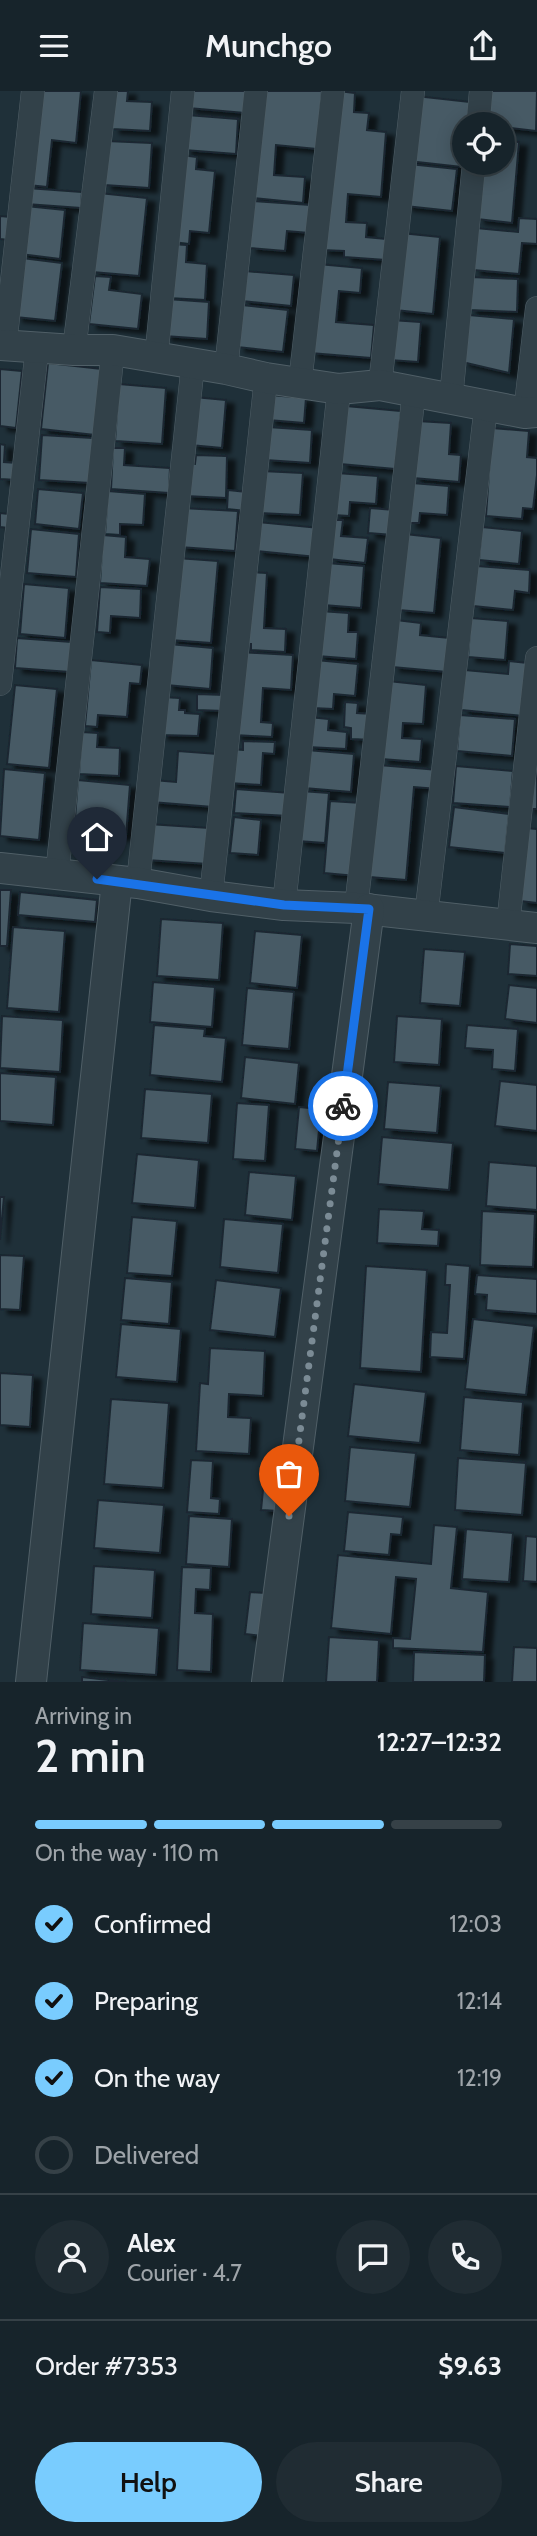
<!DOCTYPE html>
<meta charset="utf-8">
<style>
body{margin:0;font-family:Cabin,sans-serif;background:#202c33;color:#f1f3f6;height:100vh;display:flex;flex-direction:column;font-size:26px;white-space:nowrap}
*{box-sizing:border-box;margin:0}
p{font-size:23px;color:#9ea4a9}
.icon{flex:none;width:38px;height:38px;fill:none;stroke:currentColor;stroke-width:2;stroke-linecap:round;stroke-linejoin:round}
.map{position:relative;height:1591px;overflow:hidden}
.side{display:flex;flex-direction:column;background:#17242b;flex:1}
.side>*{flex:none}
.fabs{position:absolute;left:452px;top:21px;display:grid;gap:14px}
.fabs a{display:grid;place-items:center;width:63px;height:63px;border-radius:50%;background:#17242b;box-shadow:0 4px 18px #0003,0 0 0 2px #364147;font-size:35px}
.pin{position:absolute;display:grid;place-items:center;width:60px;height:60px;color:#fff;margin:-72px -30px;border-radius:50% 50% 50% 0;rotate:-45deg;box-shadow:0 0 7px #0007}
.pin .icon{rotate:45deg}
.courier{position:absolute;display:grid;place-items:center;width:70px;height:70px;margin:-35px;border:5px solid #1a73e8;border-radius:50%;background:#fff;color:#222;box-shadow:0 2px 9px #0007}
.summary em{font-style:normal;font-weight:600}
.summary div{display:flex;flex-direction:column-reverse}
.summary{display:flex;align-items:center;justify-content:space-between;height:119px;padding:0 35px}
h1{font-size:46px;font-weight:600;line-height:52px}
.bar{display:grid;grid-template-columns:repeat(4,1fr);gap:10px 7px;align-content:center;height:84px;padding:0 35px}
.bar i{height:9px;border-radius:5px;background:#364147}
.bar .active{background:#79ccfe}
.bar p{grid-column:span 4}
.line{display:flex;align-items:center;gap:18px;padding:0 35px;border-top:2px solid #364147}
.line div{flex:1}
.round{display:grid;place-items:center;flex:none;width:74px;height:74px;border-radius:37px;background:#202c33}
ol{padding:0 35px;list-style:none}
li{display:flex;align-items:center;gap:21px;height:77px}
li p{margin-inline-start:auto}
li .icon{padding:7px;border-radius:50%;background:#79ccfe;color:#111;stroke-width:4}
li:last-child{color:#9ea4a9}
li i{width:38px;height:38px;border:4px solid #364147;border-radius:50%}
.action{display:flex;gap:14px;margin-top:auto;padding:14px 35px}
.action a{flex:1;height:80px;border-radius:42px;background:#79ccfe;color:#111;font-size:28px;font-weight:600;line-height:80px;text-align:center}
.action a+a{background:#202c33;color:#f1f3f6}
header{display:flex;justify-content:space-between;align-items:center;height:91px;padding:0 35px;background:#17242b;font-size:32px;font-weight:600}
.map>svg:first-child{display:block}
.building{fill:#465a65;stroke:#1a2830;stroke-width:2;filter:url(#shadow)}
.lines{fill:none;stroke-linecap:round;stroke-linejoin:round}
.pedestrian-casing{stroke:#505f67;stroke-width:24}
.minor-casing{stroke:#505f67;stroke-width:32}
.pedestrian{stroke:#324149;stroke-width:23}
.minor{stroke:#324149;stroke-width:30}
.done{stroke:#7b8b95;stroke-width:7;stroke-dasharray:0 12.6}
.route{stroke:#1a73e8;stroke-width:9}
</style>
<header><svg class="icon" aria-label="menu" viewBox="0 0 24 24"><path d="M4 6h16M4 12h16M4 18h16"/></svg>Munchgo<svg class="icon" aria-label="share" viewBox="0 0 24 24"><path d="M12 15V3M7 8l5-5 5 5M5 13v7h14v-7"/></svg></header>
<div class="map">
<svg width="537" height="1591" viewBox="0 0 537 1591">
<defs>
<filter id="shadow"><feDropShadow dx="8" dy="4.5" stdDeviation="2" flood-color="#0009"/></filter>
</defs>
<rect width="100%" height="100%" fill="#1f3039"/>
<g class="building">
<path d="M38,0h43l-5,52 -24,-3 -5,47 -19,-2z"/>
<path d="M113,0h15l-1,10 25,1 -2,29 -38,-2z"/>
<path d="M190,0h57l-2,22 -57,-5z"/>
<path d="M262,0h60l-5,58 -41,-4 -2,30 31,2 -2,26 -50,-5z"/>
<path d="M338,0l17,2 -1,19 15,1 -2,17 19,2 -5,65 -33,-3 -2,28 21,1 -1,14 21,2 -1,21 -42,-3v-6l-23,-1z"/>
<path d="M489,0h48l-1,40 -34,-4v-3h-16z"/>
<path d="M416,5l54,6 -3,22h-3l-2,43 -54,-6z"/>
<path d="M187,24l51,4 -2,35 -52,-4z"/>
<path d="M107,50l45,2 -3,45 -45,-3z"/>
<path d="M502,50l17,1 -7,81 -35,-4 5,-56h20z"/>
<path d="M181,64l16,2 -1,12 19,2 -6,62 -19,-2 -1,13 -16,-2z"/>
<path d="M409,73l48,5 -5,42 -47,-5z"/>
<path d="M27,97l55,4 -1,16 -55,-4z"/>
<path d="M99,102l48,5 -8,78 -47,-4z"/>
<path d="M253,110l58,4 -2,28 -22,-2 -2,20 -36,-3z"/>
<path d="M26,115l39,4 -5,49 -40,-5z"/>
<path d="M0,125l11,1 -2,23 -9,-1z"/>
<path d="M519,127l18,1v25l-15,-1 -3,31 -46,-4 3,-42 42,4z"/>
<path d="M401,142l39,4 -7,77 -38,-4z"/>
<path d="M171,153l16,1 -1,17 21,2 -2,36 -37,-2z"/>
<path d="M22,167l40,5 -7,58 -40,-4z"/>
<path d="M318,173l44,4 -2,25 -21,-2 -3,31 38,3 -3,33 -61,-5z"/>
<path d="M245,180l49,4 -3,31 -49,-5z"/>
<path d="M95,185l16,1 -2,13 33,4 -4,35 -49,-5z"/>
<path d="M471,186l47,2 -1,33 -48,-2z"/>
<path d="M167,208l42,3 -2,37 -43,-3z"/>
<path d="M242,214l46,5 -5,42 -46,-5z"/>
<path d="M469,224l45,4 -5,54 -47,-11z"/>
<path d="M391,229l30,2 -3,40 -29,-2z"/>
<path d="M48,272l54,6 -7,66 -54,-6z"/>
<path d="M0,278l22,2 -6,57 -16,-2z"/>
<path d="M119,293l47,4 -4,56 -47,-3z"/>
<path d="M270,304l36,3 -2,25 -36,-3z"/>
<path d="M194,306l32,3 -4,48 -32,-3z"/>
<path d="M346,315l55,5 -6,58 -55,-5z"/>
<path d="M417,330l34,2 -2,31 12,1 -2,27 -46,-4z"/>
<path d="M268,336l44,3 -2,33 -45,-3z"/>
<path d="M492,337l37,3 -2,26 10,1v17l-4,34 -10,-1 -1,11 -36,-3z"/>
<path d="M42,344l51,3 -3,45 -51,-3z"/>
<path d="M0,353l5,1 -1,17 14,1 -1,17 -17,-1z"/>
<path d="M113,357h12l-1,17 46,3 -1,25 -58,-4z"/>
<path d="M196,364l31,1 -1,42 -41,-2 1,-33 9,1z"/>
<path d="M262,380l41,2 -3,42 -41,-2z"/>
<path d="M337,382l41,3 -2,28 -26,-2 -1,14 -16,-1z"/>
<path d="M412,392l37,3 -2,29 -27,-2 -1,10h-10z"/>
<path d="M38,398l45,4 -4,36 -44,-5z"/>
<path d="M228,399l19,2 -1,19 -19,-2z"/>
<path d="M108,400l37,3 -2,31 -23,-1v11l-15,-1z"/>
<path d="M182,417l56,3 -3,40 -56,-4z"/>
<path d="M370,417l25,2 -2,25 -25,-2z"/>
<path d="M0,422l18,2 -2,14 -16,-2z"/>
<path d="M332,429h11l-2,16 27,2 -3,25 -36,-4z"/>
<path d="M258,431l62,6 -3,29 -61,-6z"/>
<path d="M482,436l40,4 -3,33 -40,-4z"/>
<path d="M31,438l48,5 -3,43 -49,-4z"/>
<path d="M405,443l36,4 -7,75 -36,-3z"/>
<path d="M103,444l23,2 -1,20 25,2 -3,27 -47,-3z"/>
<path d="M177,467l41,3 -7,82 -41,-3z"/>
<path d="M327,472l37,3 -3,42 -38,-3z"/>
<path d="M477,475l53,4 -1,23 -14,-2 -2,19 -40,-4z"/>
<path d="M249,481l18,1 -3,55 22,1 -1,23 -34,-2v-6h-6z"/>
<path d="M24,493l45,4 -4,50 -45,-4z"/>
<path d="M100,496l41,2 -1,29 -29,-2 -1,17 -13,-1z"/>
<path d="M320,520l29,2 -1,19h10l-2,27 -39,-3z"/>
<path d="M471,527l37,3 -3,39 -37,-3z"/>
<path d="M396,529l25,3 -1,12 30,3 -3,34 -55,-5z"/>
<path d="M17,547l55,4 -2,30 -55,-4z"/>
<path d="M169,553l44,4 -3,41 -44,-4z"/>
<path d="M239,561l54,3 -2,35 -28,-2 -2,34 12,1 -1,14 -38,-2z"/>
<path d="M91,569l51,5 -2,19 -10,-1 -3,34 -29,-2 -1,12 -12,-1z"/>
<path d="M316,569l42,4 -3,32 -21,-2 -1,15 -21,-1z"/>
<path d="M509,570l19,2 -5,53 -62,-6 4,-40 43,4z"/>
<path d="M388,590l38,4 -3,39 -20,-1 -1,15 20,1 -2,23 -39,-3z"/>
<path d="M15,594l42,4 -8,79 -42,-4z"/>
<path d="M197,603l28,1 -1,16 -27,-1z"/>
<path d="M162,606l18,1 -1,12h6v3l15,1 -2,22 -38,-1z"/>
<path d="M345,611l13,1 -1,10 16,1 -1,26 -21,-1v-11l-7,-1z"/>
<path d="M460,624l55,4 -3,37 -55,-5z"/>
<path d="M309,626l20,2 -1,11 19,2 -1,17 -39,-2z"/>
<path d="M537,631v87h-9z"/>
<path d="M82,641l16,1 -1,14 23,1 -1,28 -40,-2z"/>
<path d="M243,650l32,1 -1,12 -11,-1 -2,32 -32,-2 1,-34 13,1z"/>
<path d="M307,659l47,4 -3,38 -47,-4z"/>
<path d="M178,660l40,3 -5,53 -62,-5 2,-22 23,2z"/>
<path d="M379,674l60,5 -1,19 -24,-2 -8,93 -37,-3z"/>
<path d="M456,675l57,5 -3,36 -57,-4z"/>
<path d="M4,678l41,4 -6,67 -39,-4z"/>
<path d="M78,689l52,5 -4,51 -52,-5z"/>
<path d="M236,698l55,4 -2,23 -55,-3z"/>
<path d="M301,700l28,2 -4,50 -28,-2z"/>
<path d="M330,710l32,2 -6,73 -32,-3z"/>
<path d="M454,716l55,7 -4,39 -56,-6z"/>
<path d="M234,726l27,3 -3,35 -28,-2z"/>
<path d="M148,733l62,4 -2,36 -62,-4z"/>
<path d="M526,737l11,1v74l-17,-2z"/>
<path d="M0,799h11l-4,56h-7z"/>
<path d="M20,801l77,8 -2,22 -77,-7z"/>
<path d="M161,828l62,4 -4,57 -62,-4z"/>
<path d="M13,836l52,4 -6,81 -52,-4z"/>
<path d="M255,840l47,4 -5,53 -47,-5z"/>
<path d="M510,853l27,2v30l-29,-2z"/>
<path d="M424,858l41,3 -5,54 -40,-3z"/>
<path d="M153,891l62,5 -3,40 -62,-5z"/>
<path d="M509,894l28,3v35l-32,-4z"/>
<path d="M247,897l47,4 -5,57 -47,-4z"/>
<path d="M2,925l61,4 -3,52 -60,-4z"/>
<path d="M397,925l45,3 -3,46 -45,-3z"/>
<path d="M154,934l51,4 -1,7 22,2 -4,44 -72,-7z"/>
<path d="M467,934l51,4 -3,42 -23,-2 1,-19 -28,-2z"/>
<path d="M245,966l54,6 -4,41 -54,-6z"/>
<path d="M0,982l56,4 -3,48 -53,-4z"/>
<path d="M500,990l37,4v46l-42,-5z"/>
<path d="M388,991l53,4 -4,47 -53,-4z"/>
<path d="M145,998l67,5 -4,49 -67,-5z"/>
<path d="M237,1012l32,2 -4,56 -32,-2z"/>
<path d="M299,1016l22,2 -4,42 -22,-2z"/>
<path d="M382,1046l71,6 -4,47 -71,-6z"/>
<path d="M137,1063l62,6 -4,48 -63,-5z"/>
<path d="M489,1071l48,4v44l-51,-4z"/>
<path d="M249,1081l47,4 -4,44 -47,-5z"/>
<path d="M0,1106h4l-4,43z"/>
<path d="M379,1118l45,2 -2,18 17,1 -1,16 -61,-3z"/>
<path d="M482,1120l53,3 -2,53 -53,-2z"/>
<path d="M132,1126l45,4 -5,55 -45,-3z"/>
<path d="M224,1128l59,5 -5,49 -58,-6z"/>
<path d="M0,1164l24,1 -4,54 -20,-1z"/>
<path d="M446,1173l24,2 -6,93 -34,-2 1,-25 16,1 3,-48h-5z"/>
<path d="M366,1175l61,4 -6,102 -61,-4z"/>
<path d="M477,1184l60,4v35l-51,-4 1,-15 -12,-1z"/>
<path d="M125,1187l47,4 -3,42 -48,-4z"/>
<path d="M216,1189l65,8 -6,49 -65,-7z"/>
<path d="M473,1228l61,7 -8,69 -61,-6z"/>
<path d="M121,1233l60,5 -4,53 -61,-5z"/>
<path d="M210,1257l55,3 -2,45 -34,-2 -1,23 23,1 -2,36 -53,-3 4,-68 8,1z"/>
<path d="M0,1282l33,2 -3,52 -30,-2z"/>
<path d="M354,1293l72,8 -6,51 -72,-7z"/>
<path d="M464,1306l59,5 -4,53 -59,-5z"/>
<path d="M111,1308l58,4 -6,85 -59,-4z"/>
<path d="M350,1356l66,6 -6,54 -65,-6z"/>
<path d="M458,1367l68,5 -4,52 -67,-5z"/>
<path d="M191,1369l22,1 -2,37 9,1 -1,15 -32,-2z"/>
<path d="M265,1379l17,2 -3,39 -18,-1z"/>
<path d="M98,1409l66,5 -4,48 -66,-5z"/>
<path d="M348,1421l55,5 -2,18 -10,-1 -2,21 -45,-4z"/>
<path d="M189,1425l43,3 -3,48 -43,-3z"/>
<path d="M434,1434l23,2 -6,61 37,4 -5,60 -90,-4v-10l17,1 6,-60 -20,-2 -5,57 -60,-6 7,-73 93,9z"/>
<path d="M466,1438l47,4 -4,49 -47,-3z"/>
<path d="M526,1445l11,1v45l-14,-1z"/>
<path d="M94,1475l61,4 -3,48 -61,-4z"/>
<path d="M182,1476l29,1 -1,22 -14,-1 -1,24 18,1 -2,58 -34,-2z"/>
<path d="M250,1501l16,1 -4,43 -17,-2z"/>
<path d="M83,1532l76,5 -3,47 -76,-5z"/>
<path d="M329,1546l50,3 -2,42h-51z"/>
<path d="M514,1556l23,1v34h-25z"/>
<path d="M414,1561l71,3 -1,27h-71z"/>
<path d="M82,1586l44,5h-44z"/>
</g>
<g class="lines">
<defs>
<g id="pedestrian">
<path d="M478,33l3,-33"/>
<path d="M5,254l28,-254"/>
<path d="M74,259l32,-259"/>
<path d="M156,268l27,-268"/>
<path d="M226,278l30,-278"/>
<path d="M300,292l33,-292"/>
<path d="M380,294l33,-294"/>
<path d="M451,307l23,-235"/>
<path d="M525,322l12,-105"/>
<path d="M0,593l37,-335"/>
<path d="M57,783l56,-524"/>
<path d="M138,792l55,-519"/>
<path d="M211,805l55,-518"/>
<path d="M284,814l55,-516"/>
<path d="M356,817l58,-516"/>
<path d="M426,825l60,-510"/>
<path d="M508,834l29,-267"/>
</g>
<g id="minor">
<path d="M0,254l74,5h39l113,19 40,9 73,11 41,-4 145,28 12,-1"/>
<path d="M0,777l138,15 73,13 73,9 72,3 181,20"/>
<path d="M31,1591l86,-801"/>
<path d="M267,1591l102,-773"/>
</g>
</defs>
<use href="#pedestrian" class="pedestrian-casing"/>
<use href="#minor" class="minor-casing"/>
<use href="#pedestrian" class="pedestrian"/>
<use href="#minor" class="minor"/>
</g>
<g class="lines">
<path class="done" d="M289,1425l54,-410"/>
<path class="route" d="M97,788l187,26 85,4 -26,197"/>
</g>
</svg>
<div class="fabs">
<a><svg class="icon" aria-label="locate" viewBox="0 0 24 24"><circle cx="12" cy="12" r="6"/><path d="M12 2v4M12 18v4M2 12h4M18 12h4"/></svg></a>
</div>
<div class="pin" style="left:289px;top:1425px;background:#ea580c"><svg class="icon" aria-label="bag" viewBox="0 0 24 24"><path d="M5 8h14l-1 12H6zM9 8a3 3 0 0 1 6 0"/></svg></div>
<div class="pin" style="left:97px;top:788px;background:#1f2937"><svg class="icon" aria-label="home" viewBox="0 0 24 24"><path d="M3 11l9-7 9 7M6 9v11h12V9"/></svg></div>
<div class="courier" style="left:343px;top:1015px"><svg class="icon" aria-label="bike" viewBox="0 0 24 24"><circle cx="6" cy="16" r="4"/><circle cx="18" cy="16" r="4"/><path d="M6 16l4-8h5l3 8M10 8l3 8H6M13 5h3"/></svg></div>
</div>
<section class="side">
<div class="summary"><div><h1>2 min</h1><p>Arriving in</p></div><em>12:27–12:32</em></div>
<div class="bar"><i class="active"></i><i class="active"></i><i class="active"></i><i></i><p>On the way · 110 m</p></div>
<ol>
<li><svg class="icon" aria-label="check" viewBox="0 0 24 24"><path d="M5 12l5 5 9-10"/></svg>Confirmed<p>12:03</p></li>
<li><svg class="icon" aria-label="check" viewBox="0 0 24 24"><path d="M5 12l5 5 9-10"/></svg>Preparing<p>12:14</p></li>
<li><svg class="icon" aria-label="check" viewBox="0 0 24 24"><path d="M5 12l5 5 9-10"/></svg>On the way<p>12:19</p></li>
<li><i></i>Delivered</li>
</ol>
<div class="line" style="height:126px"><a class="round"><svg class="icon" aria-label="person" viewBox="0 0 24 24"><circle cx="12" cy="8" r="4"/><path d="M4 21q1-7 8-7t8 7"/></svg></a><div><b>Alex</b><p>Courier · 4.7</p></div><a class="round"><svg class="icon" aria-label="chat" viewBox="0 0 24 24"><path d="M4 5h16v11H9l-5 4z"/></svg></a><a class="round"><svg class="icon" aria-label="phone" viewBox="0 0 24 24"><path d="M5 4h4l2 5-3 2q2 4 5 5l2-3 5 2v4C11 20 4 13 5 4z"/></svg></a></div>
<div class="line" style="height:91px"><div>Order #7353</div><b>$9.63</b></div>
<div class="action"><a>Help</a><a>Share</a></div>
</section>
